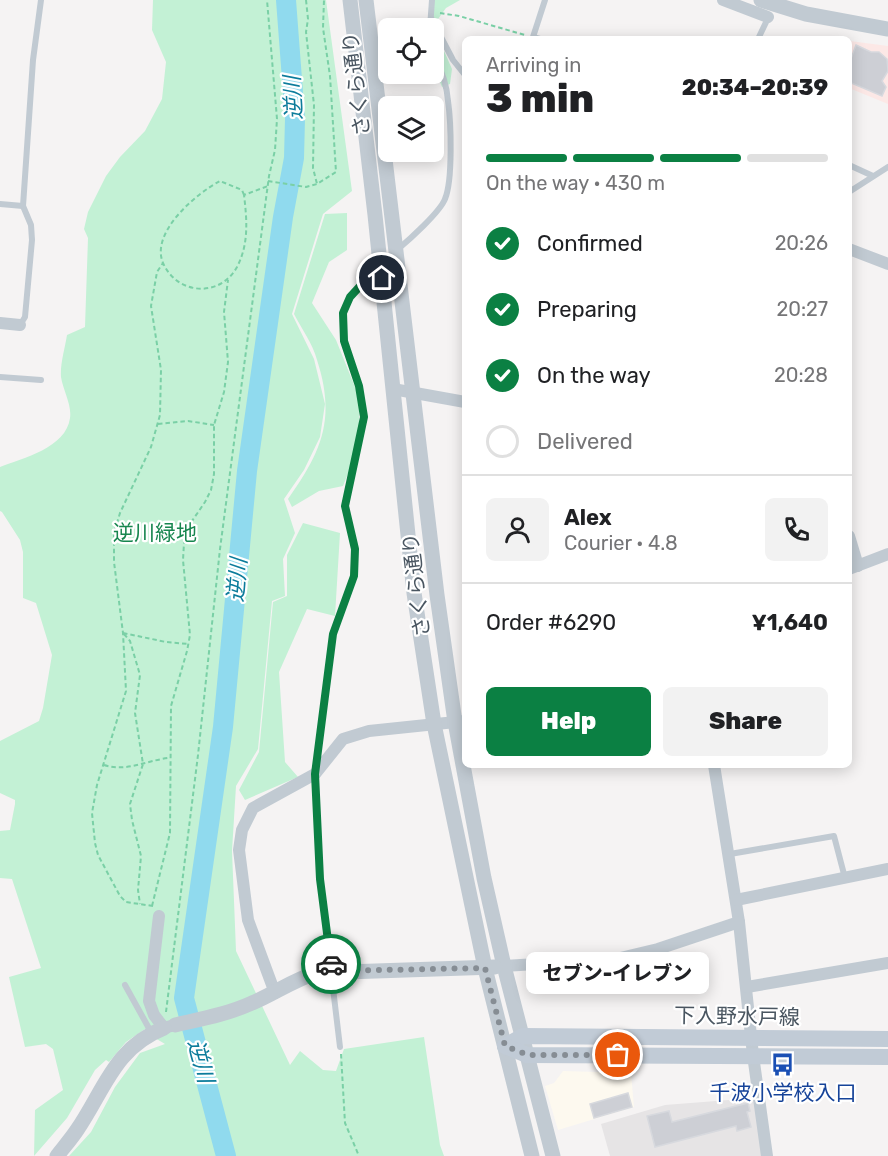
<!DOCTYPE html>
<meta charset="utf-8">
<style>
body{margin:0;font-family:Rubik,"Noto Sans JP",sans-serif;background:#f2f2f2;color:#202124;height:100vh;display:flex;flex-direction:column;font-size:22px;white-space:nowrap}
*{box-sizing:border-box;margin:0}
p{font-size:20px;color:#757577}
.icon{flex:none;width:33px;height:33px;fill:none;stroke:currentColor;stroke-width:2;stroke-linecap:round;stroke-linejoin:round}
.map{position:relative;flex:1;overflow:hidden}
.panel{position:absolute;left:462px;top:36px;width:390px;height:732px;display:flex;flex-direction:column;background:#fff;border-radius:9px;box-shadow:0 3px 15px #0003}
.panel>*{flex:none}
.buttons{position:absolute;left:378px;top:18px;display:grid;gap:12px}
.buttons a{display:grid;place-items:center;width:66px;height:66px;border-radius:9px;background:#fff;box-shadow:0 3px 15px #0003;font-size:30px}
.pin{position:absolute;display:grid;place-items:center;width:51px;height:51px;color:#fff;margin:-26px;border:3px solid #fff;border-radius:50%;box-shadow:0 2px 6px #0007}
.courier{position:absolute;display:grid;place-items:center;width:60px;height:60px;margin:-30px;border:4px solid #0b8043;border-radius:50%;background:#fff;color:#222;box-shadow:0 2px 8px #0007}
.bubble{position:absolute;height:42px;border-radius:9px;background:#fff;box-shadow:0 3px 15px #0003;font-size:20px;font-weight:800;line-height:42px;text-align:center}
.overview em{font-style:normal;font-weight:800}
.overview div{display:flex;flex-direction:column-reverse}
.overview{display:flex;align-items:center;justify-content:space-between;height:102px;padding:0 24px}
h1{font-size:39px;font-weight:800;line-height:45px}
.bar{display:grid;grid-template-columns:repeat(4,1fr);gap:9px 6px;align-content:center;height:72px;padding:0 24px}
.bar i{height:8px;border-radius:4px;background:#e0e0e0}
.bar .active{background:#0b8043}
.bar p{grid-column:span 4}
.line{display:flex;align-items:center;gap:15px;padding:0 24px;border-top:2px solid #e0e0e0}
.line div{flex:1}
.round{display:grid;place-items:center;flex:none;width:63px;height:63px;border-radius:9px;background:#f2f2f2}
ol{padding:0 24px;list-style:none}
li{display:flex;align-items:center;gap:18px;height:66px}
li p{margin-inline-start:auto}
li .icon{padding:6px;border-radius:50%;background:#0b8043;color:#fff;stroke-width:4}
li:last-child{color:#757577}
li i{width:33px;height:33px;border:3px solid #e0e0e0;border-radius:50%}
.primary-button{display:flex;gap:12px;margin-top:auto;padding:12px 24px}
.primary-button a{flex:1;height:69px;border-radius:9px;background:#0b8043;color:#fff;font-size:24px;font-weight:800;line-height:69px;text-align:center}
.primary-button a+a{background:#f2f2f2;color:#202124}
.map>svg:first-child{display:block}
.commercial{fill:#fdf9ef}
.education{fill:#e6e4e5}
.medical{fill:#fce8e6}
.green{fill:#c3f1d5}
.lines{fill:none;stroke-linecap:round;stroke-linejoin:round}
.river{stroke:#90daee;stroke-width:20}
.building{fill:#cdcfd5;stroke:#d7d9de;stroke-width:1.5}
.path{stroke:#7ad0a6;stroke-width:2;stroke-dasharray:4.5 3;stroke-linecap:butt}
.service{stroke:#c1cad2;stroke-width:6}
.minor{stroke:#c1cad2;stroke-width:12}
.tertiary{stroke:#c1cad2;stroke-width:15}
.secondary{stroke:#c1cbd6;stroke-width:16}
.done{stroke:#868d94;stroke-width:6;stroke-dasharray:0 10.8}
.route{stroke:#0b8043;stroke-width:8}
.labels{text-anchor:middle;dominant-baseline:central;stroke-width:4.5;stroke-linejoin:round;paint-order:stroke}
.street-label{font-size:21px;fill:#4a5661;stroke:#fff}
.park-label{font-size:21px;fill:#17864f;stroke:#fff}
.transit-label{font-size:21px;fill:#164399;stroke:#fff}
.water-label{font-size:22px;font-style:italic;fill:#0c7c9b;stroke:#fff}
</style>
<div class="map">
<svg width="888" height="1156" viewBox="0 0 888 1156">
<rect width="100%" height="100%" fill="#f5f3f3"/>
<path class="commercial" d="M563,1071l68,2 3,34 -76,23 -13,-44 9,-3z"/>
<path class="education" d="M754,1098l9,58h-153l-9,-32 64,-19z"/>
<path class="medical" d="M850,41l38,5v58l-39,-16z"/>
<g class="green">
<path d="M153,0h173l26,191 -29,23 -31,100 22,45 11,45 -5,33 -16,33 -20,29 11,34 -12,26 2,37 -13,5 -14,148 -22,37 -4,65 4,100 54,114 10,-14 23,19 13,1 8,-22 80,-12 16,108 4,11h-375l22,-24 24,-45 25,-34 25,-9 -15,-9 -5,-6 -19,13 -17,20 -3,-2 -11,10 -28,48 -33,38 1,-46 28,-20 -10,-41 -7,-5 -21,3 -16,-70 32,-9 -29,-89 -12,-1v-47l10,-1 5,-26v-4l-15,-7v-52l39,-20 4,-13 9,-53 -16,-52 -13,-5v-46l-3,-12 -18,-28 -2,-1v-44c23,-9 66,-19 70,-49 2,-13 -7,-28 -9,-41 -1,-13 4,-29 6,-42l18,-8 3,-89 -4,-9 4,-17 18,-36 14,-19 25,-26 17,-32 4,-37 -14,-32z"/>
<path d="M433,0h27l-14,8 -13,18 19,43 -2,15 -8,3 -8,-20v-39h-8z"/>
<path d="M347,213v37l-18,12 -17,41 24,37 23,57v49l-16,40 -24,5 -27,16 -4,-8c34,-48 48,-80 29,-139 -4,-16 -16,-32 -23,-46l31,-100z"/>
<path d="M303,523l37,10 -5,83 -28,-7 -28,63 6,90 13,15 -53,23 -6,-10 20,-38 14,-150 14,-6v-41z"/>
</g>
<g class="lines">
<path class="river" d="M226,1156l-42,-158 39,-271 24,-256 36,-254 11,-59 1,-39 -9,-119"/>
</g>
<g class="building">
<path d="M856,45l15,7h8l8,7 1,12 -6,10 4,6 -4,9 -33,-14v-18z"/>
<path d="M628,1093l4,14 -38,11 -4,-14z"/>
<path d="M748,1103l2,8 -3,1 4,15 -14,4 -1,-5 -81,21 -8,-31 22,-5 3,11z"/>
</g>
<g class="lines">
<g class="path">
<path d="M306,0l2,19 -2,13 8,73 -1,63 4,16"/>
<path d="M440,13l19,3 66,19"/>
<path d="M268,181l38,6 11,-3 19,-12 -6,-96 -7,-48 1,-28"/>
<path d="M244,195l-2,-5 -22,-9c-23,12 -70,51 -57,82 14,32 57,35 74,4 12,-23 10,-47 7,-72l24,-9"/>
<path d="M158,424l30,-3 26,4"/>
<path d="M123,633l43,9 22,2"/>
<path d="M124,634l6,7 10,34 -5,38 8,51 -13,40 2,16 9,36 -3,34 2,14"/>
<path d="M104,765c23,7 41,-4 64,-7"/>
<path d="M152,906l18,-73 1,-127 16,-55 3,-16 -7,-75 1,-17 6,-19 15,-22 6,-12 3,-16v-49l10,-33 4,-30 -4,-50 4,-32"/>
<path d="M153,906l-27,-4 -6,-6 -22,-41 -3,-12 -3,-30 5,-28 29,-94 -3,-58 -9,-71v-29l6,-20 31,-66 9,-32 1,-45 -10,-64 6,-34 6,-9"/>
<path d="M166,1012l32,-257 22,-206 49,-373 6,-26 2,-31 -10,-119"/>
<path d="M341,1054l4,69 14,33"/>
</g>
<g class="service">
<path d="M431,18l22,42 12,15"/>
<path d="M430,28l2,-28"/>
<path d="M540,39l-7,-2 12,-37"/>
<path d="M758,39l11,-23"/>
<path d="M849,165l24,11"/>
<path d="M849,192l39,-25"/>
<path d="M0,204l23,2"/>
<path d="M397,250c12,-10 43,-38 48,-51 8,-19 6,-77 3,-98 -1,-15 -7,-32 -14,-45"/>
<path d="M20,325l5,-8 7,-77 -1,-15 -8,-19 10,-146 8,-60"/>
<path d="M0,377l41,3"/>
<path d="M730,854l104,-18 11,42"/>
<path d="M125,985l26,47"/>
<path d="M340,1047l-20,-168 -5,-105 18,-140 21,-58 1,-27 -10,-43 19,-89 -5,-31 -15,-45 -1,-28 7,-16 12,-14 18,-5"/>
</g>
<g class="minor">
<path d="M723,0l45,17"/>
<path d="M849,249l39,15"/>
<path d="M0,323l20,2"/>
<path d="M393,389l72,13"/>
<path d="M849,536l9,30"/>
<path d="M849,569l39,-15"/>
<path d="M714,765l25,157 14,133 14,101"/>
<path d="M736,900l152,-31"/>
<path d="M159,916l-10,85 5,14 10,13 7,-2"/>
<path d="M504,966l112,-7 42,-10 81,-27"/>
<path d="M747,987l141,-24"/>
<path d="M275,993l-27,-73 -9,-70 3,-20 11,-22 62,-34 28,-35 26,-8 96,-10"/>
</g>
<g class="tertiary">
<path d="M350,0l25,215 39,378 20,131 51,244 47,188"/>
<path d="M366,0l71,595 18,127 29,156 20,88 49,190"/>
<path d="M761,0l45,14 82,15"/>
<path d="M175,1025c26,-6 53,-11 77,-22 22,-9 41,-23 64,-30l179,-6"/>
<path d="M57,1156c7,-9 14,-17 20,-26 28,-41 37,-82 87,-102"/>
</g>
<g class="secondary">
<path d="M505,1046l18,-10 365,3"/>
<path d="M505,1046l22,9 361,2"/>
</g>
</g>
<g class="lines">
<path class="done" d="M331,964l1,7 153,-3 20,78 23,9h90"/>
<path class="route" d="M331,964l-11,-85 -5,-105 18,-140 21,-58 1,-27 -10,-43 19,-89 -5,-31 -15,-45 -1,-28 7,-16 12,-13 20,-6"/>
</g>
<defs>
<symbol id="bus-bare" viewBox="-9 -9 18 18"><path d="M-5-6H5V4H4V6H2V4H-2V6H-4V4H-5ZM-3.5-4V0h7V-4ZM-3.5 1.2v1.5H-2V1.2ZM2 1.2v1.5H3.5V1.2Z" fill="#1a4fb4" stroke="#fff" stroke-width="2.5" paint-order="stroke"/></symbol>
</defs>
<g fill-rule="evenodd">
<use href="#bus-bare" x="766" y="1048" width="33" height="33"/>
</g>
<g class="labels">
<g class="street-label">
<text transform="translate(356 84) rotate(-97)">さくら通り</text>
<text transform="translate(416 585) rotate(-97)">さくら通り</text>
<text transform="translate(737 1016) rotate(1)">下入野水戸線</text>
</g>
<g class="park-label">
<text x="155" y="532">逆川緑地</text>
</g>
<g class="transit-label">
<text x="783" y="1092">千波小学校入口</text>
</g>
<g class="water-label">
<text transform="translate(293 98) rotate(-93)">逆川</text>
<text transform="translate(237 580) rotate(-85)">逆川</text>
<text transform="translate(201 1061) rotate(75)">逆川</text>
</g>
</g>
</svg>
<div class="buttons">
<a><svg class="icon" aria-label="locate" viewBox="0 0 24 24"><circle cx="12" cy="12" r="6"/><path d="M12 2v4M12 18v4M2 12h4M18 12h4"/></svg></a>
<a><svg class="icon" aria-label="layers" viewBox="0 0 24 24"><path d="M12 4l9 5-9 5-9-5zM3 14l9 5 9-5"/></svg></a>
</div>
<div class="pin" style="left:618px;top:1055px;background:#ea580c"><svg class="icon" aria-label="bag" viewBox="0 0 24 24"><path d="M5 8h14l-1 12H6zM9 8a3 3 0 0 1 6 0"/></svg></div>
<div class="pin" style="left:382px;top:278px;background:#1f2937"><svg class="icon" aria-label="home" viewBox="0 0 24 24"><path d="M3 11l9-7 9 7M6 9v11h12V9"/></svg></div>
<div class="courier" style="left:331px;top:964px"><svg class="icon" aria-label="car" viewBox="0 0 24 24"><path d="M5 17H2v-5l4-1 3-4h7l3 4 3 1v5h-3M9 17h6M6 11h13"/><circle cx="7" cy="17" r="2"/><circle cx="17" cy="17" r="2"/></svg></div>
<div class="bubble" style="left:526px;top:952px;width:183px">セブン-イレブン</div>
<section class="panel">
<div class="overview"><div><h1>3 min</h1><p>Arriving in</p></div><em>20:34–20:39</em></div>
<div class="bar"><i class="active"></i><i class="active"></i><i class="active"></i><i></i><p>On the way · 430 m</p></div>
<ol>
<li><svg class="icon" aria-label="check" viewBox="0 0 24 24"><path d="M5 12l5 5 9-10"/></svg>Confirmed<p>20:26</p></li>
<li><svg class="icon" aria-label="check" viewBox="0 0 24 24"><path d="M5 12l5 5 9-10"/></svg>Preparing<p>20:27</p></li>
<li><svg class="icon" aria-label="check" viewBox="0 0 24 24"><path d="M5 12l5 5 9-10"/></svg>On the way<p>20:28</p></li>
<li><i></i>Delivered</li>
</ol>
<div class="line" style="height:108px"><a class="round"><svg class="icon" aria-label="person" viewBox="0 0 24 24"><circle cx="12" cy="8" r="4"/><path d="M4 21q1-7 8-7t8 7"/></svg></a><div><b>Alex</b><p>Courier · 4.8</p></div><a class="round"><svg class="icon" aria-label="phone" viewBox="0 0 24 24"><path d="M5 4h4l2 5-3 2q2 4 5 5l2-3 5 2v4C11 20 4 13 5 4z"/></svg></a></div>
<div class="line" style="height:78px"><div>Order #6290</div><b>¥1,640</b></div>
<div class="primary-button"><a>Help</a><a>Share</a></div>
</section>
</div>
